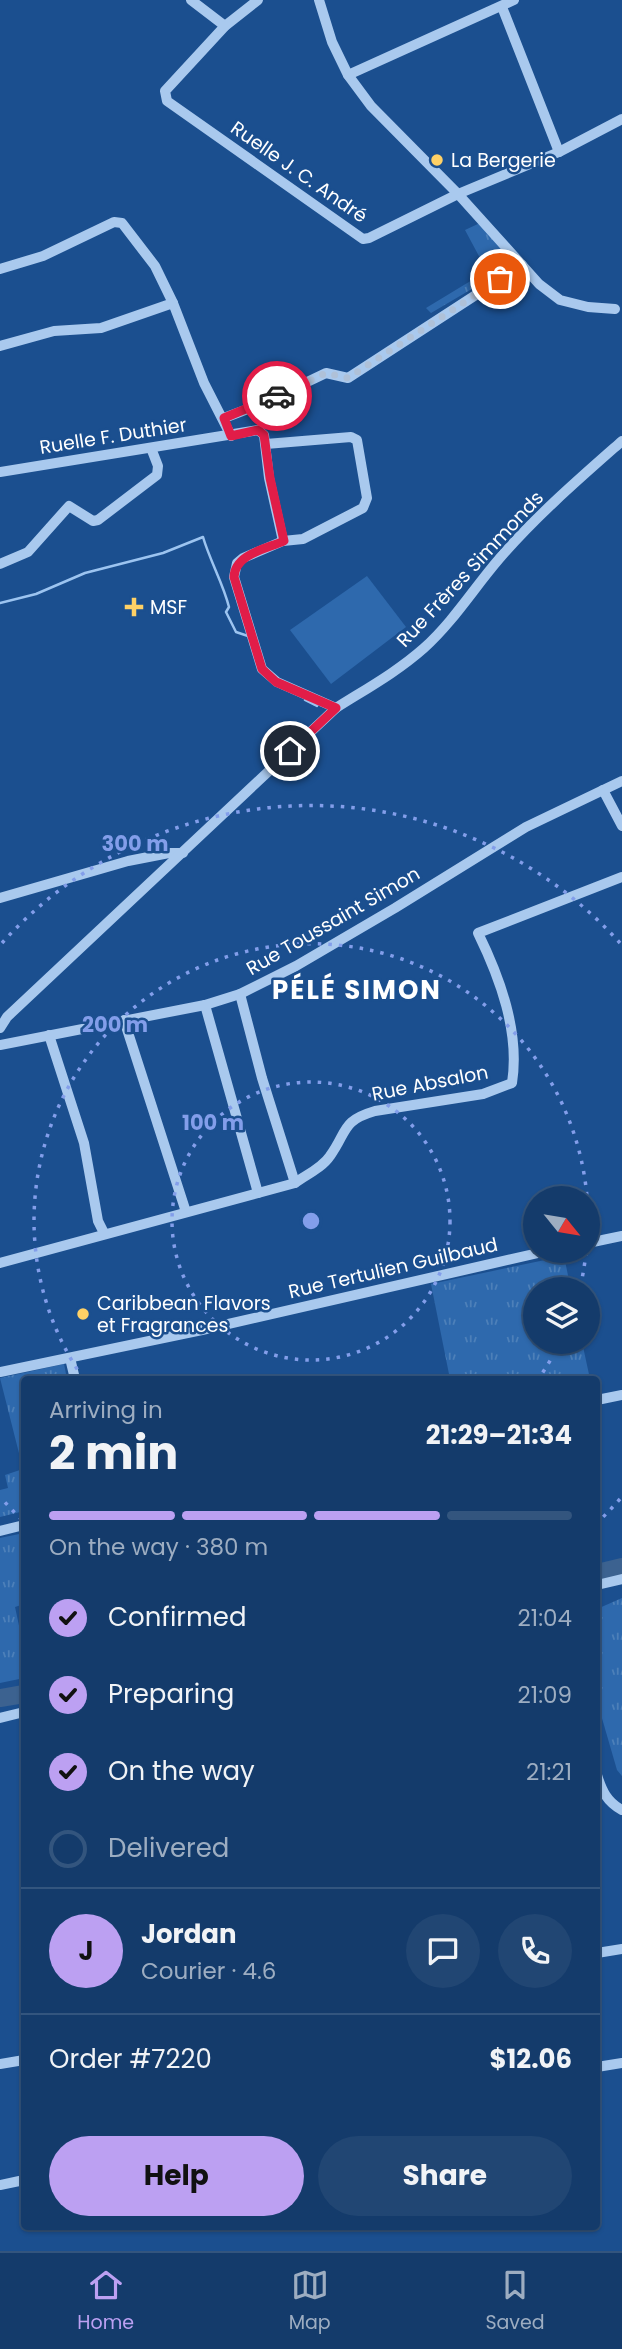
<!DOCTYPE html>
<meta charset="utf-8">
<style>
body{margin:0;font-family:Poppins,sans-serif;background:#214673;color:#f1f3f6;height:100vh;display:flex;flex-direction:column;font-size:26px;white-space:nowrap}
*{box-sizing:border-box;margin:0}
p{font-size:23px;color:#9dadc1}
.icon{flex:none;width:38px;height:38px;fill:none;stroke:currentColor;stroke-width:2;stroke-linecap:round;stroke-linejoin:round}
.map{position:relative;flex:1;overflow:hidden}
.drawer{position:absolute;left:21px;top:1376px;width:579px;height:854px;display:flex;flex-direction:column;background:#143b6b;border-radius:7px;box-shadow:0 2px 5px #0004,0 0 0 2px #33557e}
.drawer>*{flex:none}
.needle{width:46px;rotate:120deg}
.buttons{position:absolute;left:523px;top:1186px;display:grid;gap:14px}
.buttons a{display:grid;place-items:center;width:77px;height:77px;border-radius:50%;background:#143b6b;box-shadow:0 2px 5px #0004,0 0 0 2px #33557e;font-size:35px}
.pin{position:absolute;display:grid;place-items:center;width:60px;height:60px;color:#fff;margin:-30px;border:4px solid #fff;border-radius:50%;box-shadow:0 2px 7px #0007}
.courier{position:absolute;display:grid;place-items:center;width:70px;height:70px;margin:-35px;border:5px solid #e11d48;border-radius:50%;background:#fff;color:#222;box-shadow:0 2px 9px #0007}
.headline em{font-style:normal;font-weight:700}
.headline div{display:flex;flex-direction:column-reverse}
.headline{display:flex;align-items:center;justify-content:space-between;height:119px;padding:0 28px}
h1{font-size:46px;font-weight:700;line-height:52px}
.bar{display:grid;grid-template-columns:repeat(4,1fr);gap:10px 7px;align-content:center;height:84px;padding:0 28px}
.bar i{height:9px;border-radius:5px;background:#33557e}
.bar .on{background:#bca0f2}
.bar p{grid-column:span 4}
.line{display:flex;align-items:center;gap:18px;padding:0 28px;border-top:2px solid #33557e}
.line div{flex:1}
.round{display:grid;place-items:center;flex:none;width:74px;height:74px;border-radius:37px;background:#214673}
ol{padding:0 28px;list-style:none}
li{display:flex;align-items:center;gap:21px;height:77px}
li p{margin-inline-start:auto}
li .icon{padding:7px;border-radius:50%;background:#bca0f2;color:#111;stroke-width:4}
li:last-child{color:#9dadc1}
li i{width:38px;height:38px;border:4px solid #33557e;border-radius:50%}
.action{display:flex;gap:14px;margin-top:auto;padding:14px 28px}
.action a{flex:1;height:80px;border-radius:42px;background:#bca0f2;color:#111;font-size:28px;font-weight:700;line-height:80px;text-align:center}
.action a+a{background:#214673;color:#f1f3f6}
.tab-bar{display:flex;justify-content:space-around;align-items:center;height:98px;border-top:2px solid #33557e;background:#143b6b;font-size:19px;color:#9dadc1}
.tab-bar a{display:grid;justify-items:center;gap:4px}
.tab-bar .on{color:#bca0f2}
.map>svg:first-child{display:block}
.grass{fill:url(#grass-tufts)}
.pitch{fill:#2e69ad}
.lines{fill:none;stroke-linecap:round;stroke-linejoin:round}
.stream{stroke:#9cc4f0;stroke-width:2.5}
.river{stroke:#3c6290;stroke-width:18}
.minor{stroke:#a9c9ee;stroke-width:10}
.done{stroke:#afc1d8;stroke-width:7;stroke-dasharray:0 12.6}
.route{stroke:#e11d48;stroke-width:9}
.ring{fill:none;stroke:#839eea;stroke-width:3.5;stroke-dasharray:3.5 7}
.poi-dot{fill:#ffd166;stroke:#1b4f8f;stroke-width:2.5}
.labels{text-anchor:middle;dominant-baseline:central;stroke-width:5;stroke-linejoin:round;paint-order:stroke}
.poi-label{font-size:19px;fill:#fff;stroke:#1b4f8f;text-anchor:start}
.street-label{font-size:19px;fill:#fff;stroke:#1b4f8f}
.district-label{font-size:26px;font-weight:bold;letter-spacing:2px;fill:#fff;stroke:#1b4f8f}
.centre{fill:#839eea;stroke:#1b4f8f;stroke-width:3.5}
.ring-label{font-size:21px;text-anchor:middle;font-weight:bold;fill:#839eea;stroke:#1b4f8f;stroke-width:5;stroke-linejoin:round;paint-order:stroke}
</style>
<div class="map">
<svg width="622" height="2251" viewBox="0 0 622 2251">
<defs>
<pattern id="grass-tufts" width="24" height="20" patternUnits="userSpaceOnUse" patternTransform="scale(1.75)"><rect width="24" height="20" fill="#2e69ad"/><path d="M3 7l-1-3M5 7V3M7 7l1-3M15 17l-1-3M17 17v-4M19 17l1-3" fill="none" stroke="#4d80b9"/></pattern>
</defs>
<rect width="100%" height="100%" fill="#1b4f8f"/>
<g class="grass">
<path d="M480,223l36,40 -85,50 -5,-5 61,-37 -22,-41z"/>
<path d="M564,1256l7,34h-35v52h46l8,37h-140l-19,-95z"/>
<path d="M64,1364l3,15h-43v132l-24,6v-27l8,-2 -3,-13 18,-6 -23,-91z"/>
<path d="M24,1533v71l-9,3 9,42v29l-24,5v-145z"/>
<path d="M622,1598v178l-5,-6 -20,-69v-92z"/>
</g>
<path class="pitch" d="M367,576l39,51 -75,57 -41,-54z"/>
<g class="lines">
<g class="stream">
<path d="M0,603l36,-9 49,-21 78,-20 40,-16c7,24 20,46 26,70l-3,5 10,20 12,4"/>
<path d="M305,700l12,6"/>
</g>
<g class="river">
<path d="M597,1573l25,-6"/>
<path d="M0,1698l24,-4"/>
</g>
<g class="minor">
<path d="M191,0l34,26"/>
<path d="M258,0l-33,26 -60,65 2,10 196,138 6,-1 89,-44 101,-42 63,-33"/>
<path d="M319,0l13,42 16,33 23,31 87,88 81,90 21,16 28,7 27,2"/>
<path d="M502,7l57,145"/>
<path d="M348,75l166,-75"/>
<path d="M0,269l43,-13 71,-34 8,1 33,43 18,37 31,80 27,53"/>
<path d="M0,346l54,-15 47,-3 72,-25"/>
<path d="M224,418l37,-14 65,-31 22,5 174,-113"/>
<path d="M266,444l85,-7 6,3 10,58 -4,10 -60,31 -20,2 -40,17 -6,5 -3,14 28,92 15,13 59,26"/>
<path d="M0,472l258,-42 6,5 5,43 14,63"/>
<path d="M0,564l28,-12 41,-46 24,15 5,-1 59,-45 1,-9 -7,-18"/>
<path d="M603,790l19,36"/>
<path d="M0,898l128,-37 41,-8h14"/>
<path d="M240,994l22,84 33,105"/>
<path d="M205,1005l53,188"/>
<path d="M124,1020l62,192"/>
<path d="M0,1028l7,-11 329,-309c30,-19 61,-36 88,-60 29,-26 50,-60 75,-89 37,-43 81,-81 123,-118"/>
<path d="M49,1035l35,108 14,78 6,12"/>
<path d="M0,1045l205,-40 35,-11 56,-28 99,-58 131,-81 96,-46"/>
<path d="M588,1243l34,-7"/>
<path d="M0,1263l295,-80c11,-8 27,-15 35,-27 18,-25 11,-35 45,-45l108,-17 29,-11c8,-51 -12,-105 -34,-150l144,-56"/>
<path d="M70,1358l5,21"/>
<path d="M0,1372l202,-42 345,-79"/>
<path d="M597,1400l25,-5"/>
<path d="M0,1531l24,-6"/>
<path d="M597,1585l25,-6"/>
<path d="M0,1718l24,-6"/>
<path d="M597,1775c5,16 10,27 25,35"/>
<path d="M597,1953l25,-4"/>
<path d="M0,2064l24,-4"/>
<path d="M597,2067l25,-4"/>
<path d="M0,2185l24,-5"/>
</g>
</g>
<g class="lines">
<path class="done" d="M277,396l49,-23 22,5 152,-99"/>
<path class="route" d="M277,396l-53,22 7,18 27,-6 6,5 6,43 14,63c-18,8 -49,13 -50,36l28,92 14,13 60,26 -46,43"/>
</g>
<g class="ring">
<circle cx="311" cy="1221" r="139"/>
<path d="M586 1252A277 277 0 0 1 580 1288M560 1342A277 277 0 0 1 539 1378M83 1378A277 277 0 1 1 587 1197"/>
<path d="M620 1499A416 416 0 0 1 597 1523M22 1520A416 416 0 0 1 2 1499M2 943A416 416 0 0 1 620 943"/>
</g>
<g class="poi-dot">
<circle cx="437" cy="160" r="7"/>
<path d="M130.5 596.5h7v7h7v7h-7v7h-7v-7h-7v-7h7z"/>
<circle cx="83" cy="1314" r="7"/>
</g>
<g class="labels">
<g class="poi-label">
<text x="451" y="160">La Bergerie</text>
<text x="150" y="607">MSF</text>
<text x="97" y="1303">Caribbean Flavors<tspan x="97" dy="22">et Fragrances</tspan></text>
</g>
<g class="street-label">
<text transform="translate(299 172) rotate(35)">Ruelle J. C. André</text>
<text transform="translate(113 436) rotate(-9)">Ruelle F. Duthier</text>
<text transform="translate(470 569) rotate(-47)">Rue Frères Simmonds</text>
<text transform="translate(333 921) rotate(-30)">Rue Toussaint Simon</text>
<text transform="translate(430 1083) rotate(-11)">Rue Absalon</text>
<text transform="translate(393 1268) rotate(-13)">Rue Tertulien Guilbaud</text>
</g>
<g class="district-label">
<text x="357" y="990">PÉLÉ SIMON</text>
</g>
</g>
<circle cx="311" cy="1221" r="10" class="centre"/>
<g class="ring-label">
<text x="135" y="851">300 m</text>
<text x="115" y="1032">200 m</text>
<text x="213" y="1130">100 m</text>
</g>
</svg>
<div class="buttons">
<a><svg class="needle" viewBox="-14 -14 28 28"><path d="M0-13l5 13h-10z" fill="#e53935"/><path d="M0 13l5-13h-10z" fill="#9dadc1"/></svg></a>
<a><svg class="icon" aria-label="layers" viewBox="0 0 24 24"><path d="M12 4l9 5-9 5-9-5zM3 14l9 5 9-5"/></svg></a>
</div>
<div class="pin" style="left:500px;top:279px;background:#ea580c"><svg class="icon" aria-label="bag" viewBox="0 0 24 24"><path d="M5 8h14l-1 12H6zM9 8a3 3 0 0 1 6 0"/></svg></div>
<div class="pin" style="left:290px;top:751px;background:#1f2937"><svg class="icon" aria-label="home" viewBox="0 0 24 24"><path d="M3 11l9-7 9 7M6 9v11h12V9"/></svg></div>
<div class="courier" style="left:277px;top:396px"><svg class="icon" aria-label="car" viewBox="0 0 24 24"><path d="M5 17H2v-5l4-1 3-4h7l3 4 3 1v5h-3M9 17h6M6 11h13"/><circle cx="7" cy="17" r="2"/><circle cx="17" cy="17" r="2"/></svg></div>
<section class="drawer">
<div class="headline"><div><h1>2 min</h1><p>Arriving in</p></div><em>21:29–21:34</em></div>
<div class="bar"><i class="on"></i><i class="on"></i><i class="on"></i><i></i><p>On the way · 380 m</p></div>
<ol>
<li><svg class="icon" aria-label="check" viewBox="0 0 24 24"><path d="M5 12l5 5 9-10"/></svg>Confirmed<p>21:04</p></li>
<li><svg class="icon" aria-label="check" viewBox="0 0 24 24"><path d="M5 12l5 5 9-10"/></svg>Preparing<p>21:09</p></li>
<li><svg class="icon" aria-label="check" viewBox="0 0 24 24"><path d="M5 12l5 5 9-10"/></svg>On the way<p>21:21</p></li>
<li><i></i>Delivered</li>
</ol>
<div class="line" style="height:126px"><b class="round" style="background:#bca0f2;color:#111">J</b><div><b>Jordan</b><p>Courier · 4.6</p></div><a class="round"><svg class="icon" aria-label="chat" viewBox="0 0 24 24"><path d="M4 5h16v11H9l-5 4z"/></svg></a><a class="round"><svg class="icon" aria-label="phone" viewBox="0 0 24 24"><path d="M5 4h4l2 5-3 2q2 4 5 5l2-3 5 2v4C11 20 4 13 5 4z"/></svg></a></div>
<div class="line" style="height:91px"><div>Order #7220</div><b>$12.06</b></div>
<div class="action"><a>Help</a><a>Share</a></div>
</section>
</div>
<nav class="tab-bar">
<a class="on"><svg class="icon" aria-label="home" viewBox="0 0 24 24"><path d="M3 11l9-7 9 7M6 9v11h12V9"/></svg>Home</a>
<a><svg class="icon" aria-label="map" viewBox="0 0 24 24"><path d="M3 6l6-2 6 2 6-2v14l-6 2-6-2-6 2zM9 4v14M15 6v14"/></svg>Map</a>
<a><svg class="icon" aria-label="saved" viewBox="0 0 24 24"><path d="M7 4h10v16l-5-4-5 4z"/></svg>Saved</a>
</nav>
